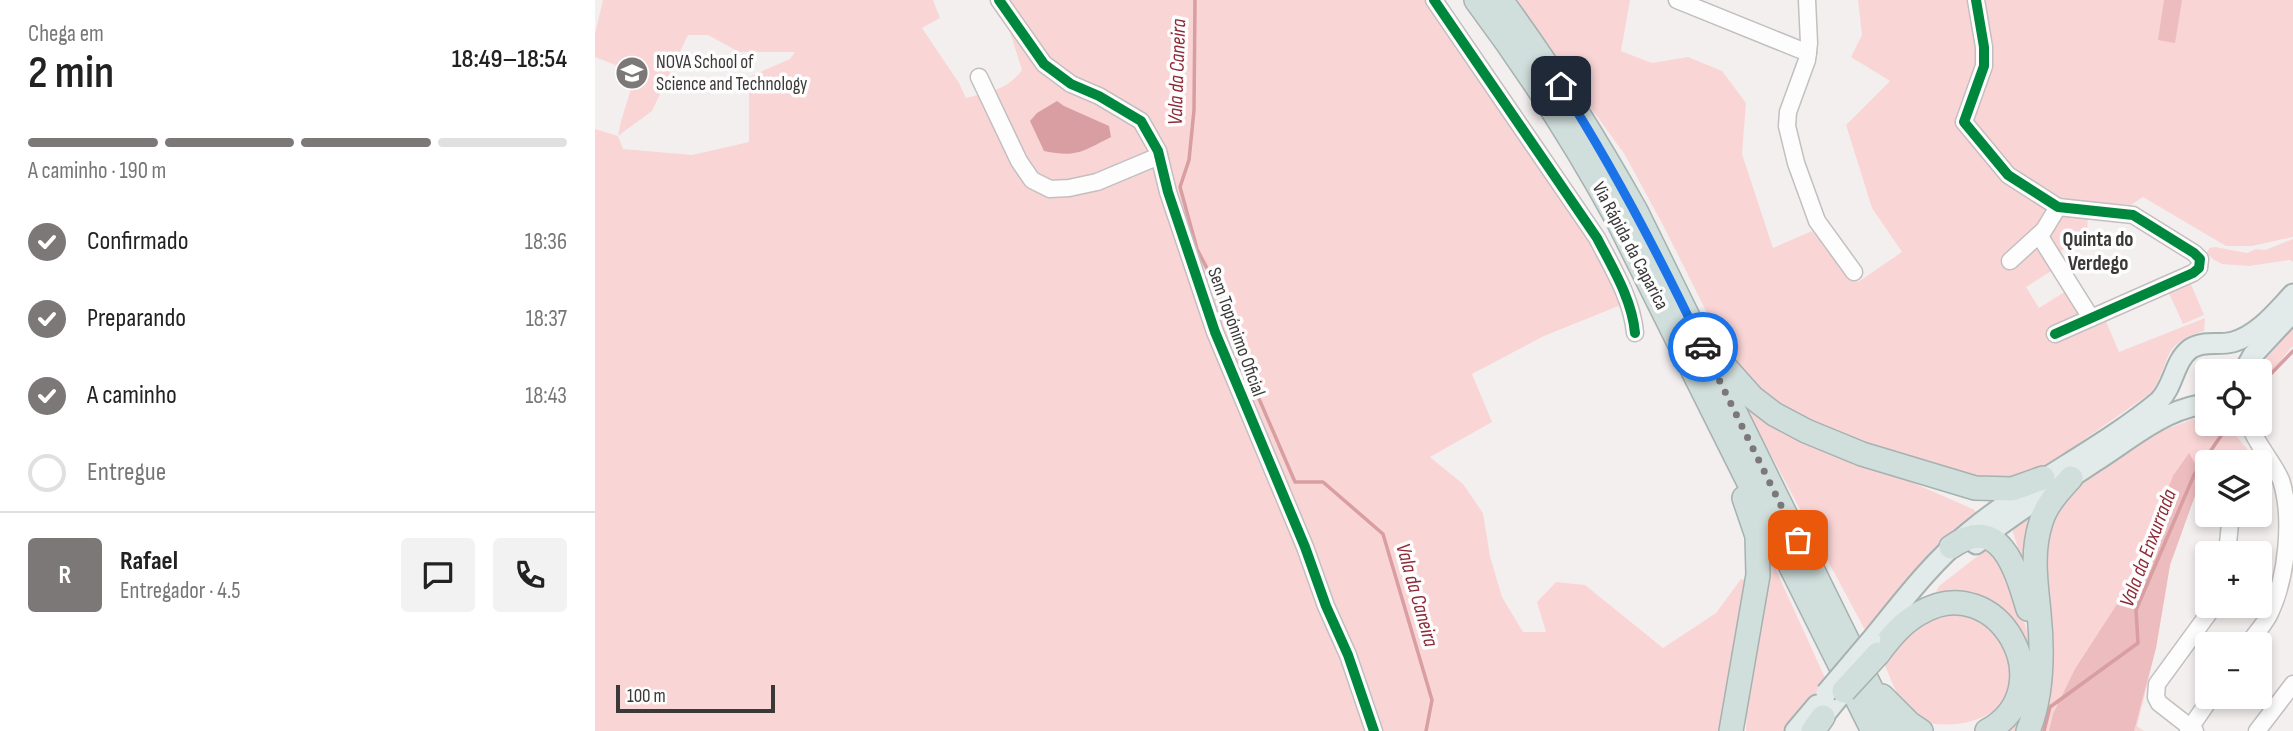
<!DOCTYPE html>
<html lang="pt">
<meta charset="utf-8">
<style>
body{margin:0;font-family:"Sofia Sans Condensed",sans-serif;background:#f2f2f2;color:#222;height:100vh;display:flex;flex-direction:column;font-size:26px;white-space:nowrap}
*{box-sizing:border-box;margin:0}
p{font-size:23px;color:#767676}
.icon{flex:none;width:38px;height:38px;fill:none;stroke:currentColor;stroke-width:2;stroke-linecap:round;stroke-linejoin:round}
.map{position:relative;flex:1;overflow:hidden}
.drawer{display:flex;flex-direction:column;background:#fff;width:595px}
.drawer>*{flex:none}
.buttons{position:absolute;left:1600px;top:359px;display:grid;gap:14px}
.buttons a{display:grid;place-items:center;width:77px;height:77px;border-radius:7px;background:#fff;box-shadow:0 4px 10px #0003;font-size:35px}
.scale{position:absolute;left:21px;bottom:18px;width:159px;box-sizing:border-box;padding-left:7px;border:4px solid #3b3838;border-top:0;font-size:19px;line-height:24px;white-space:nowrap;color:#3b3838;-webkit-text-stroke:5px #fefdfd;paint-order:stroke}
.pin{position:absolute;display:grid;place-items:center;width:60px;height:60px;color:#fff;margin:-30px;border-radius:14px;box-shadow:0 4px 10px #0006}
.courier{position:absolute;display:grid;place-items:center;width:70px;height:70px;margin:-35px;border:5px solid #1a73e8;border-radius:50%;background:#fff;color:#222;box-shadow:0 2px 9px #0007}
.summary em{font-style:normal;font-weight:600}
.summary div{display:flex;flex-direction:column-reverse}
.summary{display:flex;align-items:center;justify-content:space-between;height:119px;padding:0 28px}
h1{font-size:46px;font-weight:600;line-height:52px}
.bar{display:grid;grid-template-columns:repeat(4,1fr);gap:10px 7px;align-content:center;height:84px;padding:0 28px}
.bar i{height:9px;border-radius:5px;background:#e0e0e0}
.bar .selected{background:#7c7878}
.bar p{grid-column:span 4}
.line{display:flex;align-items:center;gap:18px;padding:0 28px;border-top:2px solid #e0e0e0}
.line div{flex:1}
.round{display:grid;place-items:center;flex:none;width:74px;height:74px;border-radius:7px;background:#f2f2f2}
ol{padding:0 28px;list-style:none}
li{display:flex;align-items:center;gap:21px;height:77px}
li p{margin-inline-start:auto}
li .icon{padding:7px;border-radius:50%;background:#7c7878;color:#fff;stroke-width:4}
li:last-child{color:#767676}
li i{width:38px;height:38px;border:4px solid #e0e0e0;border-radius:50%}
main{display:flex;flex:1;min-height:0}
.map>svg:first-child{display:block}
.green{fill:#fad5d6;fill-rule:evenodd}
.forest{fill:#ecbcbe}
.water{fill:#d89ea1}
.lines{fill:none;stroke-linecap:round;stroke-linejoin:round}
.stream{stroke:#d89ea1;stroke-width:3.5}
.minor-casing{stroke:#c3bfbf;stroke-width:19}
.major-casing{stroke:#a5b2b0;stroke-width:23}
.highway-casing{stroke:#a5b2b0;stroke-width:26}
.minor{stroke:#fdfdfd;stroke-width:16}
.major{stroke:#e2ebea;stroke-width:19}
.highway{stroke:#d0dedc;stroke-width:23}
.major-bridge-casing{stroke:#a5b2b0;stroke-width:23;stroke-linecap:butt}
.highway-bridge-casing{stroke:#a5b2b0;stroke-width:26;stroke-linecap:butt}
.major-bridge{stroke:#e2ebea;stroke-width:19}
.highway-bridge{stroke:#d0dedc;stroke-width:23}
.cycleway-casing{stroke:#fefdfd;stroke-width:15}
.cycleway{stroke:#00873e;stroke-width:10}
.done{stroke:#7c7878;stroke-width:7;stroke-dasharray:0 12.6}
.route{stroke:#1a73e8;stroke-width:9}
.labels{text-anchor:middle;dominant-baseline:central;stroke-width:7;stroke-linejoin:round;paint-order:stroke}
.poi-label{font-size:19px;fill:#3b3838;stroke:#fefdfd;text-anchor:start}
.street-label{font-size:19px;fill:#3b3838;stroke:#fefdfd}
.water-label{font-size:21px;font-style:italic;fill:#8c2b37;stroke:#fefdfd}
.neighbourhood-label{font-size:21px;font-weight:bold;fill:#3b3838;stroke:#fefdfd}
</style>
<main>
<section class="drawer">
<div class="summary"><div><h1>2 min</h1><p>Chega em</p></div><em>18:49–18:54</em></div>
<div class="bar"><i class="selected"></i><i class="selected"></i><i class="selected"></i><i></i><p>A caminho · 190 m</p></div>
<ol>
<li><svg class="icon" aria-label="check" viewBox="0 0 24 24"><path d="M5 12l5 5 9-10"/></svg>Confirmado<p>18:36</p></li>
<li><svg class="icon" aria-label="check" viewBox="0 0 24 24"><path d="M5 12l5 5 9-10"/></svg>Preparando<p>18:37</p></li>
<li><svg class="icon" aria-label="check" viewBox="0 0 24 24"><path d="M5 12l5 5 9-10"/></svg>A caminho<p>18:43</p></li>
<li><i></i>Entregue</li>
</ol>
<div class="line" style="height:126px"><b class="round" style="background:#7c7878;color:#fff">R</b><div><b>Rafael</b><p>Entregador · 4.5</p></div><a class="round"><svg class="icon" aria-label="chat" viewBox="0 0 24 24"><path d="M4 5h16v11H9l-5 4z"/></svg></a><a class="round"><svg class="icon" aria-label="phone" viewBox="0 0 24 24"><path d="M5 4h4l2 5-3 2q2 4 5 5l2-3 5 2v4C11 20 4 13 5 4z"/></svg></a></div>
</section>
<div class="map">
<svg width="1698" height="731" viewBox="0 0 1698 731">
<rect width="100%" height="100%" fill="#f4efef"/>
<g class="green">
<path d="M8,0h330l7,18 -18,10 37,55 7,15c22,-5 43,-9 56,-28l-17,-53 -11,-17h431l163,233 33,72 -77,31 -72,38 20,48 -62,35 33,27 20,29 7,43 12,41 21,35h23l-9,-30 19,-20 29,3 78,63 53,-35 25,-34 11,3 -28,149h-1129v-602l23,7 3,-15 15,-48 -41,-16v-23zM93,35h20l31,17h56l-5,7 -41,18v65l-57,13 -69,-6 -5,-13 34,-25z"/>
<path d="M918,0h117l-9,51 31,12 36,-6 34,14 24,32 -4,51 31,94 39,-17 46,51 44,-30 -30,-44 -26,-83 44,-44 -39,-24 11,-22 -4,-35h114l8,59 -17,74 83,75 1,3 -12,38 6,2 12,19 -27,17 13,21 27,-17 12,20 -2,6 29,2 14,33 86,-34 -1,13c-43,12 -32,29 -52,61l-107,75 -27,13 -57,-2 -149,-52 -41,-24 -29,-28 -22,-35 -56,-112 -39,-72z"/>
<path d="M1388,0h310v237l-41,9h-26l-83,-49 -12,8 -71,-6 -41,-22 -47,-53z"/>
<path d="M1472,214l21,2 -1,19 -31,19 -9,-17 13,-19z"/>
<path d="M1698,239v23l-3,-2 -41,6 -27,-2 -8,-4 -7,-7 2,-5 6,-1 32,6 9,-4 9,1z"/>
<path d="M1595,282l14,33 -21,9 -15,-33z"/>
<path d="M1698,323v23c-14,14 -21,31 -34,46v-21h-5l6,-11z"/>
<path d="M1147,401l126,62 107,47 1,8c-42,34 -77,71 -111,112z"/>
<path d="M1598,419l39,12 26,31h-51v11l-5,3 -32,89 -14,83 -19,78 7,5h-110l12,-213 33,-34 74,-50z"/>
<path d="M1443,507l-8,80 -19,-61z"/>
<path d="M1170,546l61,134 -39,51h-41l2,-52z"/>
<path d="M1393,548l21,29 22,65 4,23 -15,66h-20l26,-39 -20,-76 -74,-16 7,-14z"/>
<path d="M1357,613l21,2 33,26c2,12 8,31 6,43 -9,39 -64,47 -95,36 -17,-14 -26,-41 -35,-61l44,-39z"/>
</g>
<g class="forest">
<path d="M1569,0h18l-7,43 -17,-3z"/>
<path d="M1594,453l13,23 -32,89 -14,83 -22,83h-85l4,-17 22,-45 59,-91 39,-102z"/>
</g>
<path class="water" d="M462,101l7,5 45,20 2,11c-28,14 -34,21 -67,14l-14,-30 7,-8z"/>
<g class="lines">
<g class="stream">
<path d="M600,0l-1,110 -5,50 -9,27 17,62 20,39 30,83 48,111h28l60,52 49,166 -6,31"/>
<path d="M1664,386l34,-35"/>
<path d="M1449,731l6,-24 88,-64 -2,-33 58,-135 33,-48"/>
</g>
<defs>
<g id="minor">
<path d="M404,0l45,64 27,20 28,12 42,25 17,30 10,41 47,140 90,215 21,59 22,49 26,76"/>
<path d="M839,0l163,238c15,29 35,61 38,95"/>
<path d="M1082,0l131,53"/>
<path d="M1212,0l2,43 -2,17 -19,52 -1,14 9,37 21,58 37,51"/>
<path d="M1381,0l8,47v19l-20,56 44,53 50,32 75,8 61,38 6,6 -1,9 -6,5 -138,61"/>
<path d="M384,77l40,84 13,19 18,9 19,-1 28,-6 62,-26"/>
<path d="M1444,235l52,83"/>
<path d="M1415,261l34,-31 14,-23"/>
<path d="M1632,553l4,-39"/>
<path d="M1653,644c7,-10 17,-20 22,-31 17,-36 23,-96 11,-133 -9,-20 -25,-36 -32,-56"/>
<path d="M1593,731l24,-35"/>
<path d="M1600,731l-36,-28 -3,-6 1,-13 57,-78"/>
<path d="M1662,731l36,-47"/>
</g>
<g id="major">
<path d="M1649,371l9,-16 40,-43"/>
<path d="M1381,544c37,-31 80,-56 120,-83 33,-21 65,-49 103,-56"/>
<path d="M1276,640c31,-38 60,-77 98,-108 59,-49 132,-83 190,-131 15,-15 15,-40 31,-52 13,-9 28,-3 43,-7 25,-7 43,-30 60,-48"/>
<path d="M1219,728l30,-37"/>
<path d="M1200,731l22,-26"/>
</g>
<g id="highway">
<path d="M881,0c53,71 100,144 142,221l255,510"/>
<path d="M906,0c50,68 94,138 135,211l256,520"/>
<path d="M1123,359l34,38 22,17 32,17 56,23 113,34 37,1 31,-11"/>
<path d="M1356,547c50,-36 66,26 77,62"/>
<path d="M1283,654c12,-16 24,-31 42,-41 78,-46 145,76 67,118"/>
<path d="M1287,696l27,27 12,8"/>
<path d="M1136,731l27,-156 -1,-39 -13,-38"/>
<path d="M1218,731l10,-14"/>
<path d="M1433,731c15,-37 15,-79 11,-118 -3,-31 -8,-60 2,-91 5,-17 18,-31 30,-44"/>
</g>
</defs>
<use href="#minor" class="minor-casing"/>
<use href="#major" class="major-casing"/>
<use href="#highway" class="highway-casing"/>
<use href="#minor" class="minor"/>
<use href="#major" class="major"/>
<use href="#highway" class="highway"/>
<defs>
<path id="major-bridge" d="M1231,693l45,-53"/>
<path id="highway-bridge" d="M1249,691l34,-37"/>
</defs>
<use href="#major-bridge" class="major-bridge-casing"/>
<use href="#highway-bridge" class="highway-bridge-casing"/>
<use href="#major-bridge" class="major-bridge"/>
<use href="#highway-bridge" class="highway-bridge"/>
<defs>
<g id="cycleway">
<path d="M404,0l45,64 27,20 28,12 42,25 17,30 10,41 47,140 90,215 21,59 22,49 26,76"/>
<path d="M839,0l163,238c15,29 35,61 38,95"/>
<path d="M1381,0l8,47v19l-20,56 44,53 50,32 75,8 61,38 6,6 -1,9 -6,5 -138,61"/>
</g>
</defs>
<use href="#cycleway" class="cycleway-casing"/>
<use href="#cycleway" class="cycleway"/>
</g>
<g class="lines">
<path class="done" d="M1108,347l95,193"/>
<path class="route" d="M966,86c54,84 99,171 142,261"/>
</g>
<defs>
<symbol id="university-disc" viewBox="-11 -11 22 22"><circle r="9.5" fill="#7c7878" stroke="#fefdfd"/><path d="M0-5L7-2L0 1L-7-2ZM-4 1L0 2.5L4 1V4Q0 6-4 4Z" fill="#fff"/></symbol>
</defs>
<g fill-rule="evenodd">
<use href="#university-disc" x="18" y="54" width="38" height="38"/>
</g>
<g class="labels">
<g class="poi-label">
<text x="61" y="62">NOVA School of<tspan x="61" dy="22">Science and Technology</tspan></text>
</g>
<g class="street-label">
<text transform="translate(1035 246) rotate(62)">Via Rápida da Caparica</text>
<text transform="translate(641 332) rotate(70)">Sem Topónimo Oficial</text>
</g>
<g class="water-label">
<text transform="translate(582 72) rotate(-88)">Vala da Caneira</text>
<text transform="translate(1553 548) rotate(-69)">Vala da Enxurrada</text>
<text transform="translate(822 595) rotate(74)">Vala da Caneira</text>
</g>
<g class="neighbourhood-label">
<text x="1503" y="239">Quinta do<tspan x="1503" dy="24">Verdego</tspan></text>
</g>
</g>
</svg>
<div class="buttons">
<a><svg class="icon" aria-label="locate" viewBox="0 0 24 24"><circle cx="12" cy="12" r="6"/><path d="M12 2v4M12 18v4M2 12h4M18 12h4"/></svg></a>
<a><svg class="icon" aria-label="layers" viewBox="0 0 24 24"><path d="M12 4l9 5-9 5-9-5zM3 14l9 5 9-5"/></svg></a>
<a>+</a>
<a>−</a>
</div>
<div class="scale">100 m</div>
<div class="pin" style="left:1203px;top:540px;background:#ea580c"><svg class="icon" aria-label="bag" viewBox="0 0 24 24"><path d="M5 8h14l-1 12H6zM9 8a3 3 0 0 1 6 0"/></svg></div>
<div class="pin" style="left:966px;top:86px;background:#1f2937"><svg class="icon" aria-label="home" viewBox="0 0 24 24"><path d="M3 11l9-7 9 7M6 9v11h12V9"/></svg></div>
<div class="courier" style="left:1108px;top:347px"><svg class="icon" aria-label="car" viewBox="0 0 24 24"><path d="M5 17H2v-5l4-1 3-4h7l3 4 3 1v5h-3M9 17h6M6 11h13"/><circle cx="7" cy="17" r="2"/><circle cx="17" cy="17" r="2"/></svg></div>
</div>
</main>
